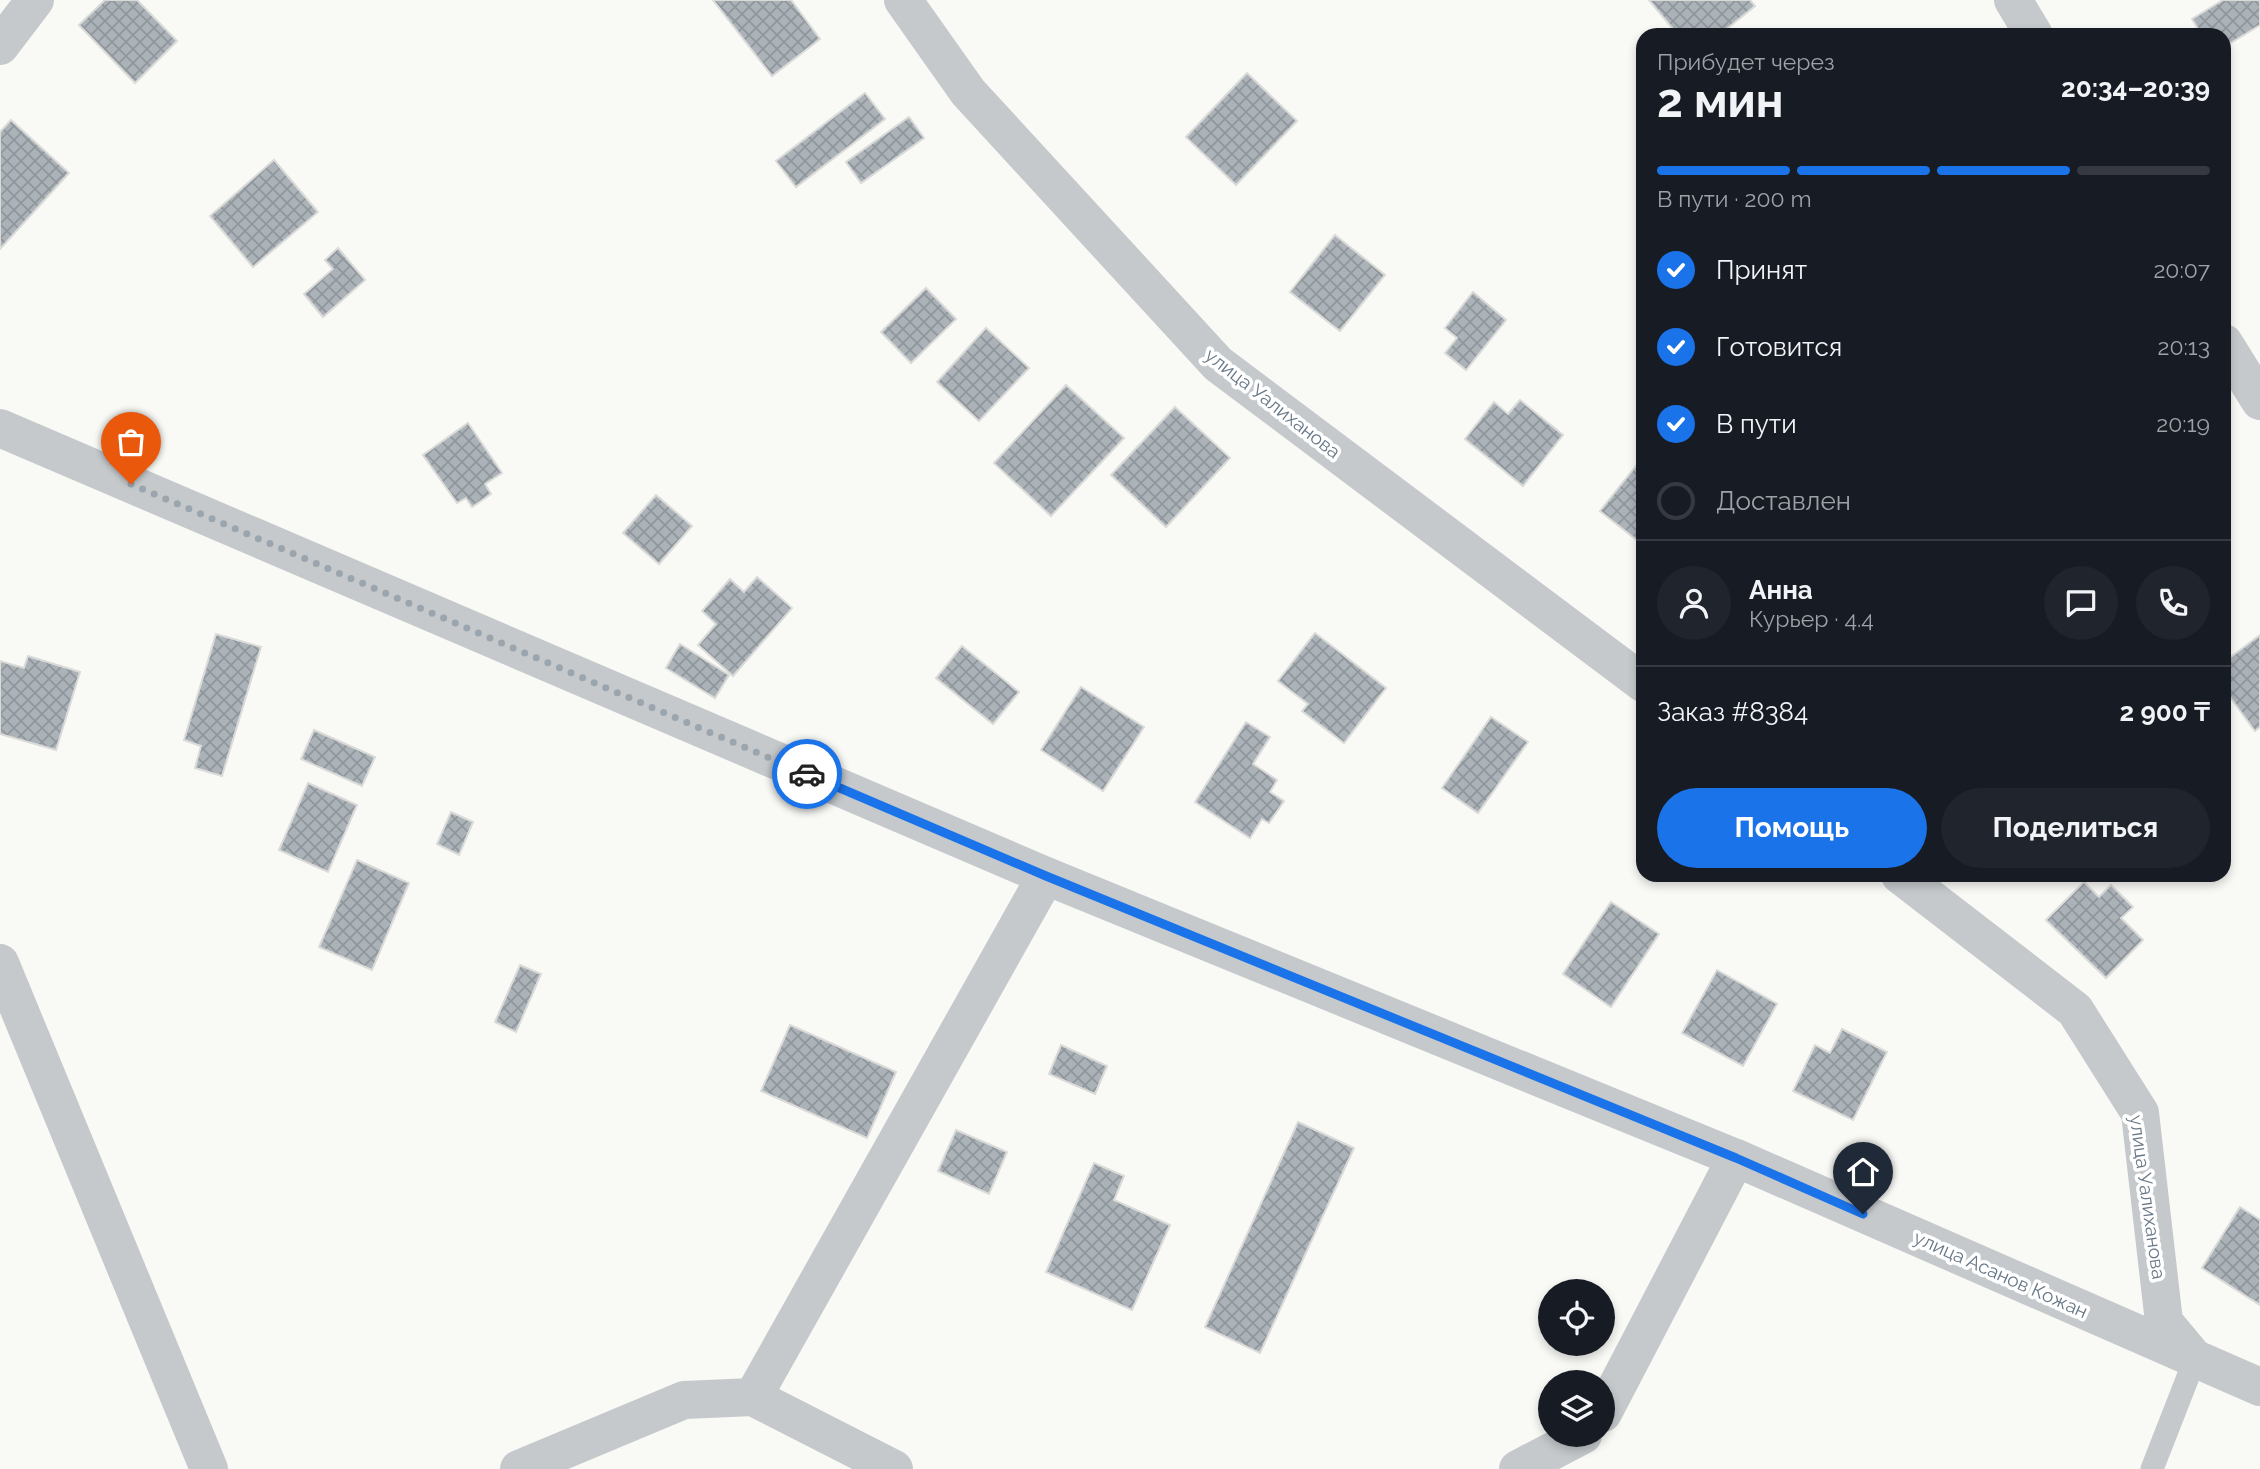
<!DOCTYPE html>
<html lang="ru">
<meta charset="utf-8">
<style>
body{margin:0;font-family:Raleway,sans-serif;background:#20242c;color:#f1f3f6;height:100vh;display:flex;flex-direction:column;font-size:26px;white-space:nowrap}
*{box-sizing:border-box;margin:0}
p{font-size:23px;color:#9ea1a6}
.icon{flex:none;width:38px;height:38px;fill:none;stroke:currentColor;stroke-width:2;stroke-linecap:round;stroke-linejoin:round}
.map{position:relative;flex:1;overflow:hidden}
.panel{position:absolute;left:1636px;top:28px;width:595px;height:854px;display:flex;flex-direction:column;background:#171b24;border-radius:21px;box-shadow:0 4px 10px #0003}
.panel>*{flex:none}
.tools{position:absolute;left:1538px;top:1279px;display:grid;gap:14px}
.tools a{display:grid;place-items:center;width:77px;height:77px;border-radius:50%;background:#171b24;box-shadow:0 4px 10px #0003;font-size:35px}
.pin{position:absolute;display:grid;place-items:center;width:60px;height:60px;color:#fff;margin:-72px -30px;border-radius:50% 50% 50% 0;rotate:-45deg;box-shadow:0 0 7px #0007}
.pin .icon{rotate:45deg}
.courier{position:absolute;display:grid;place-items:center;width:70px;height:70px;margin:-35px;border:5px solid #1a73e8;border-radius:50%;background:#fff;color:#222;box-shadow:0 2px 9px #0007}
.overview em{font-style:normal;font-weight:700}
.overview div{display:flex;flex-direction:column-reverse}
.overview{display:flex;align-items:center;justify-content:space-between;height:119px;padding:0 21px}
h1{font-size:46px;font-weight:700;line-height:52px}
.bar{display:grid;grid-template-columns:repeat(4,1fr);gap:10px 7px;align-content:center;height:84px;padding:0 21px}
.bar i{height:9px;border-radius:5px;background:#363941}
.bar .current{background:#1a73e8}
.bar p{grid-column:span 4}
.line{display:flex;align-items:center;gap:18px;padding:0 21px;border-top:2px solid #363941}
.line div{flex:1}
.round{display:grid;place-items:center;flex:none;width:74px;height:74px;border-radius:37px;background:#20242c}
ol{padding:0 21px;list-style:none}
li{display:flex;align-items:center;gap:21px;height:77px}
li p{margin-inline-start:auto}
li .icon{padding:7px;border-radius:50%;background:#1a73e8;color:#fff;stroke-width:4}
li:last-child{color:#9ea1a6}
li i{width:38px;height:38px;border:4px solid #363941;border-radius:50%}
.cta{display:flex;gap:14px;margin-top:auto;padding:14px 21px}
.cta a{flex:1;height:80px;border-radius:42px;background:#1a73e8;color:#fff;font-size:28px;font-weight:700;line-height:80px;text-align:center}
.cta a+a{background:#20242c;color:#f1f3f6}
.map>svg:first-child{display:block}
.building{fill:url(#building-cross-hatch);stroke:#dadbd9;stroke-width:2}
.lines{fill:none;stroke-linecap:round;stroke-linejoin:round}
.service{stroke:#c5c9cc;stroke-width:23}
.minor{stroke:#c5c9cc;stroke-width:38}
.done{stroke:#9ba5ae;stroke-width:7;stroke-dasharray:0 12.6}
.route{stroke:#1a73e8;stroke-width:9}
.labels{text-anchor:middle;dominant-baseline:central;stroke-width:7;stroke-linejoin:round;paint-order:stroke}
.street-label{font-size:19px;fill:#687887;stroke:#fff}
</style>
<div class="map">
<svg width="2260" height="1469" viewBox="0 0 2260 1469">
<defs>
<pattern id="building-cross-hatch" width="8" height="8" patternUnits="userSpaceOnUse" patternTransform="scale(1.75)"><rect width="8" height="8" fill="#abb3b9"/><path d="M0 0l8 8M0 8l8-8" fill="none" stroke="#8f969c"/></pattern>
</defs>
<rect width="100%" height="100%" fill="#f9f9f6"/>
<g class="building">
<path d="M105,0h32l40,41 -42,42 -56,-58z"/>
<path d="M713,0h78l29,39 -48,37z"/>
<path d="M1649,0h101l5,6 -36,29h-41z"/>
<path d="M2223,0h37v25l-36,22v-12h-22l-10,-16z"/>
<path d="M1247,73l50,48 -61,64 -50,-48z"/>
<path d="M865,93l20,26 -89,68 -20,-26z"/>
<path d="M909,117l15,21 -63,45 -15,-21z"/>
<path d="M11,120l58,53 -69,76v-117z"/>
<path d="M274,160l44,52 -65,55 -43,-51z"/>
<path d="M1335,235l50,40 -45,56 -50,-39z"/>
<path d="M338,248l27,32 -42,37 -19,-23 29,-25 -8,-9z"/>
<path d="M926,288l30,31 -45,44 -30,-31z"/>
<path d="M1473,292l33,28 -40,50 -21,-17 12,-15 -12,-10z"/>
<path d="M986,328l43,40 -50,53 -42,-39z"/>
<path d="M1066,385l58,53 -73,78 -57,-53z"/>
<path d="M1520,400l43,35 -40,51 -58,-47 29,-37 14,12z"/>
<path d="M1175,407l55,51 -64,69 -55,-52z"/>
<path d="M468,423l34,50 -17,11 6,10 -19,13 -6,-9 -9,5 -34,-48z"/>
<path d="M1640,461l3,3v81l-43,-34z"/>
<path d="M656,495l36,31 -33,38 -36,-31z"/>
<path d="M757,577l35,31 -59,68 -35,-31 18,-21 -14,-13 28,-32 14,13z"/>
<path d="M1315,633l71,55 -42,55 -42,-32 6,-7 -30,-23z"/>
<path d="M216,634l45,13 -39,129 -27,-8 6,-22 -17,-6z"/>
<path d="M2260,635v92l-5,4 -31,-42v-27z"/>
<path d="M680,644l49,31 -14,23 -49,-30z"/>
<path d="M962,646l57,46 -26,32 -57,-46z"/>
<path d="M28,656l52,16 -24,78 -56,-16v-73l24,7z"/>
<path d="M1081,687l63,40 -41,64 -62,-41z"/>
<path d="M1491,717l37,25 -50,71 -36,-25z"/>
<path d="M1246,722l24,15 -17,27 24,16 -7,12 14,9 -15,22 -7,-4 -12,19 -55,-36z"/>
<path d="M314,730l61,27 -13,29 -61,-27z"/>
<path d="M308,783l49,22 -29,67 -49,-22z"/>
<path d="M451,812l22,10 -14,33 -22,-11z"/>
<path d="M357,860l52,23 -37,87 -53,-23z"/>
<path d="M2084,882l15,15 12,-12 22,22 -12,11 22,22 -37,38 -60,-58z"/>
<path d="M1611,902l48,32 -48,73 -48,-33z"/>
<path d="M520,965l21,9 -25,58 -21,-10z"/>
<path d="M1717,970l60,34 -34,62 -61,-33z"/>
<path d="M790,1025l106,47 -29,66 -106,-47z"/>
<path d="M1842,1029l45,23 -34,68 -60,-29 22,-46 15,8z"/>
<path d="M1061,1045l46,21 -12,28 -46,-20z"/>
<path d="M1298,1122l56,26 -94,205 -55,-26z"/>
<path d="M956,1130l51,22 -18,42 -51,-23z"/>
<path d="M1094,1163l30,13 -10,24 56,25 -38,85 -86,-38z"/>
<path d="M2240,1207l20,13v85l-58,-37z"/>
</g>
<g class="lines">
<path class="service" d="M2152,1469l43,-110"/>
<g class="minor">
<path d="M903,0l65,92 250,272 425,319"/>
<path d="M2013,0l21,35"/>
<path d="M0,46l35,-46"/>
<path d="M2224,343l36,58"/>
<path d="M0,428l1046,448 690,282 524,229"/>
<path d="M1900,875l175,135 65,103 24,209 30,36"/>
<path d="M0,963l209,506"/>
<path d="M753,1397l141,72"/>
<path d="M1603,1413l133,-255"/>
<path d="M519,1469l165,-69 69,-3 293,-521"/>
<path d="M1518,1469l65,-34"/>
</g>
</g>
<g class="lines">
<path class="done" d="M131,484l676,290"/>
<path class="route" d="M807,774l239,102 690,282 127,56"/>
</g>
<g class="labels">
<g class="street-label">
<text transform="translate(1273 403) rotate(38)">улица Уалиханова</text>
<text transform="translate(2148 1197) rotate(82)">улица Уалиханова</text>
<text transform="translate(2001 1274) rotate(24)">улица Асанов Кожан</text>
</g>
</g>
</svg>
<div class="tools">
<a><svg class="icon" aria-label="locate" viewBox="0 0 24 24"><circle cx="12" cy="12" r="6"/><path d="M12 2v4M12 18v4M2 12h4M18 12h4"/></svg></a>
<a><svg class="icon" aria-label="layers" viewBox="0 0 24 24"><path d="M12 4l9 5-9 5-9-5zM3 14l9 5 9-5"/></svg></a>
</div>
<div class="pin" style="left:131px;top:484px;background:#ea580c"><svg class="icon" aria-label="bag" viewBox="0 0 24 24"><path d="M5 8h14l-1 12H6zM9 8a3 3 0 0 1 6 0"/></svg></div>
<div class="pin" style="left:1863px;top:1214px;background:#1f2937"><svg class="icon" aria-label="home" viewBox="0 0 24 24"><path d="M3 11l9-7 9 7M6 9v11h12V9"/></svg></div>
<div class="courier" style="left:807px;top:774px"><svg class="icon" aria-label="car" viewBox="0 0 24 24"><path d="M5 17H2v-5l4-1 3-4h7l3 4 3 1v5h-3M9 17h6M6 11h13"/><circle cx="7" cy="17" r="2"/><circle cx="17" cy="17" r="2"/></svg></div>
<section class="panel">
<div class="overview"><div><h1>2 мин</h1><p>Прибудет через</p></div><em>20:34–20:39</em></div>
<div class="bar"><i class="current"></i><i class="current"></i><i class="current"></i><i></i><p>В пути · 200 m</p></div>
<ol>
<li><svg class="icon" aria-label="check" viewBox="0 0 24 24"><path d="M5 12l5 5 9-10"/></svg>Принят<p>20:07</p></li>
<li><svg class="icon" aria-label="check" viewBox="0 0 24 24"><path d="M5 12l5 5 9-10"/></svg>Готовится<p>20:13</p></li>
<li><svg class="icon" aria-label="check" viewBox="0 0 24 24"><path d="M5 12l5 5 9-10"/></svg>В пути<p>20:19</p></li>
<li><i></i>Доставлен</li>
</ol>
<div class="line" style="height:126px"><a class="round"><svg class="icon" aria-label="person" viewBox="0 0 24 24"><circle cx="12" cy="8" r="4"/><path d="M4 21q1-7 8-7t8 7"/></svg></a><div><b>Анна</b><p>Курьер · 4.4</p></div><a class="round"><svg class="icon" aria-label="chat" viewBox="0 0 24 24"><path d="M4 5h16v11H9l-5 4z"/></svg></a><a class="round"><svg class="icon" aria-label="phone" viewBox="0 0 24 24"><path d="M5 4h4l2 5-3 2q2 4 5 5l2-3 5 2v4C11 20 4 13 5 4z"/></svg></a></div>
<div class="line" style="height:91px"><div>Заказ #8384</div><b>2 900 ₸</b></div>
<div class="cta"><a>Помощь</a><a>Поделиться</a></div>
</section>
</div>
